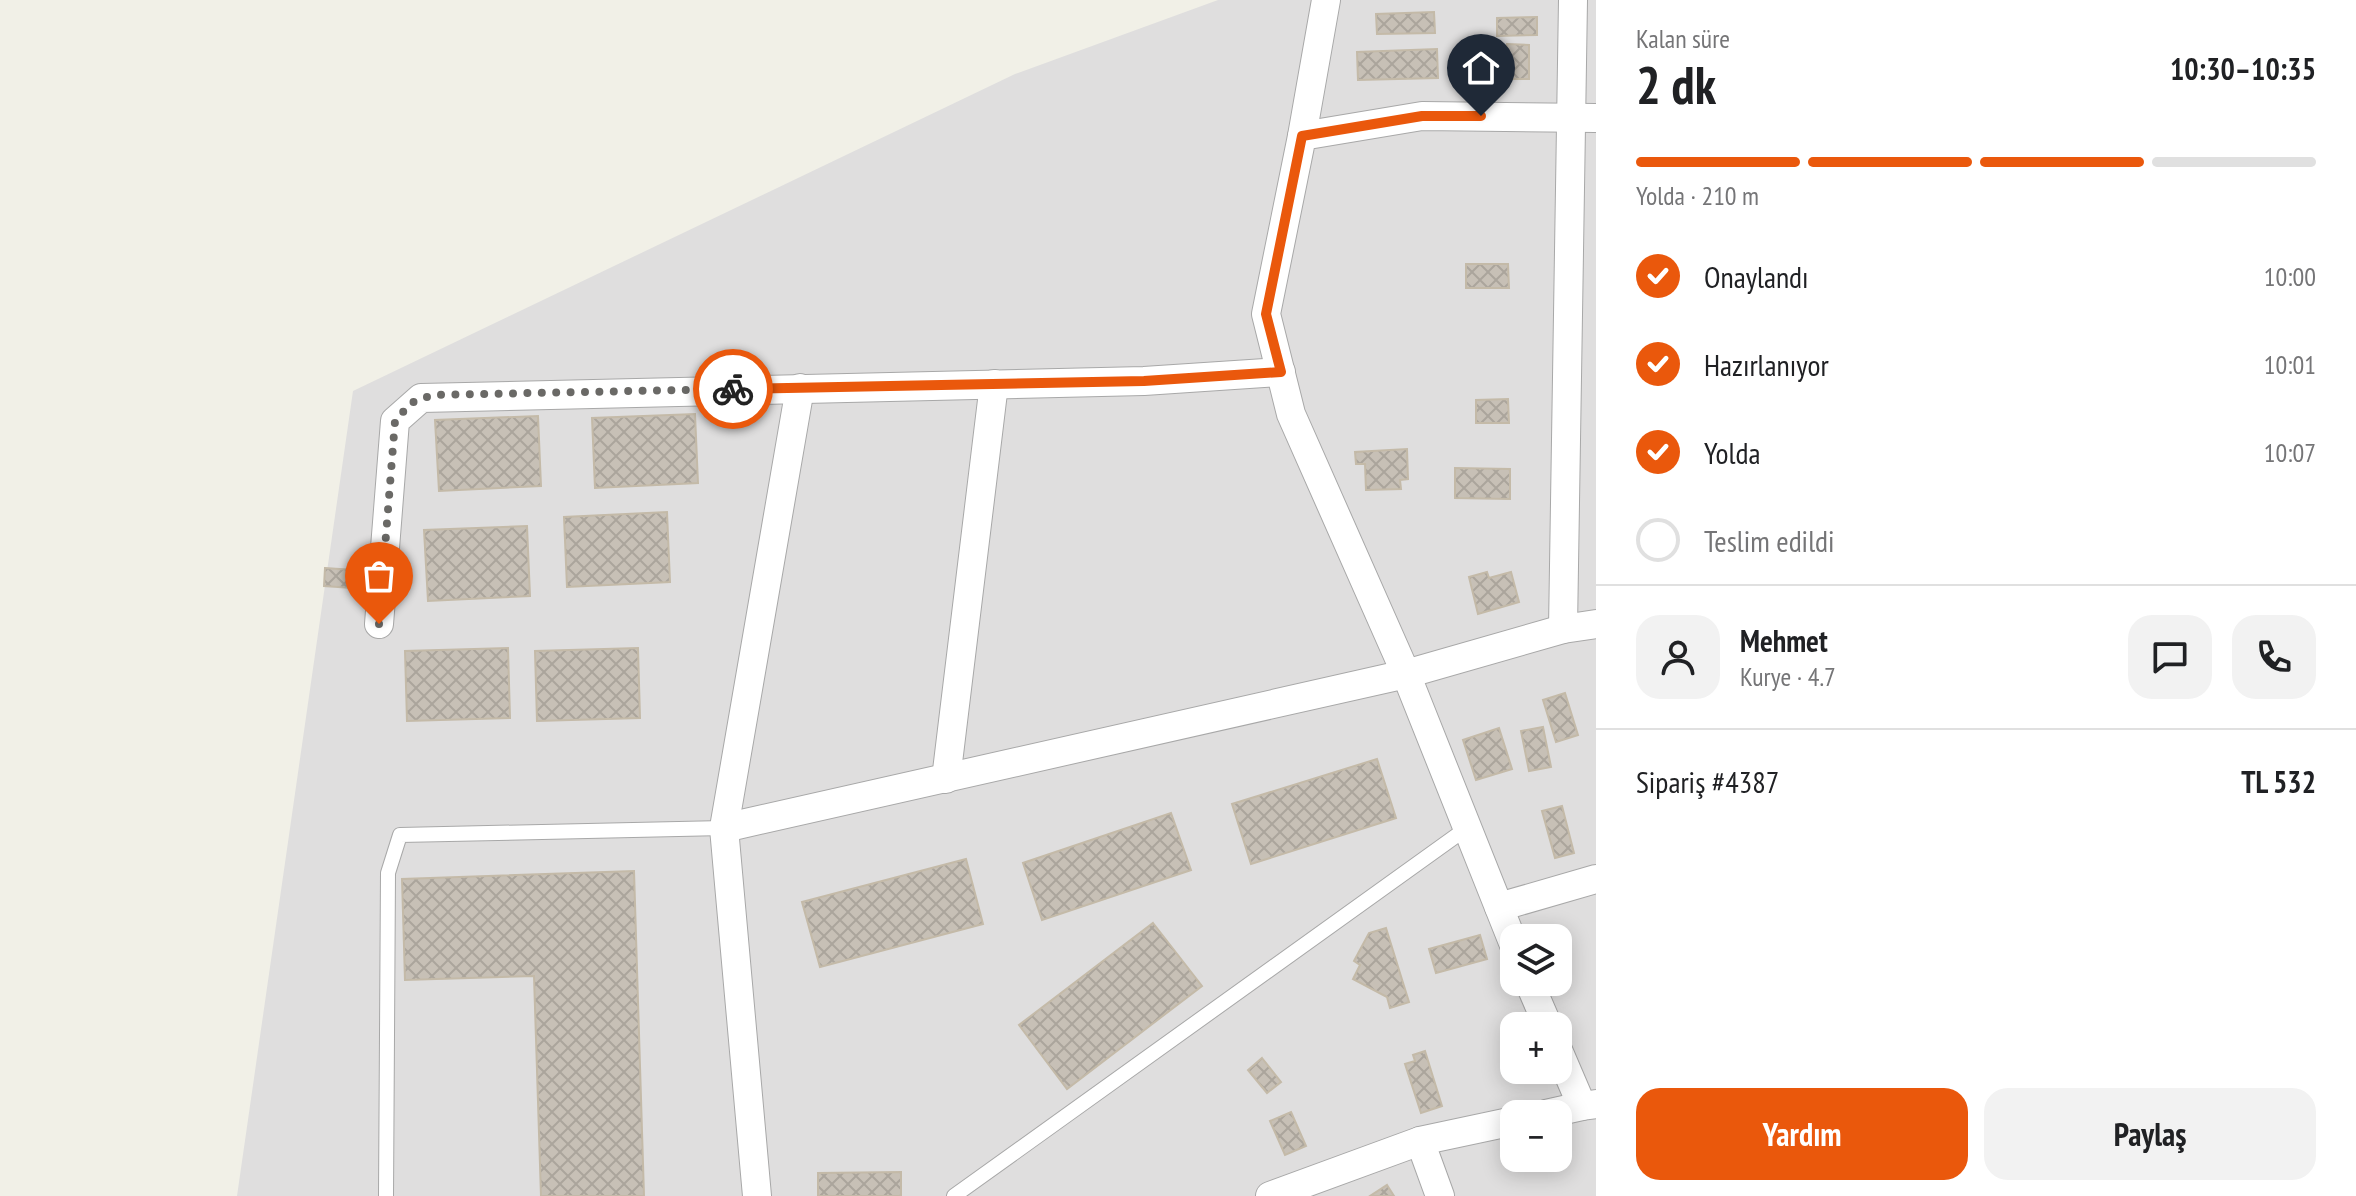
<!DOCTYPE html>
<html lang="tr">
<meta charset="utf-8">
<style>
body{margin:0;font-family:"PT Sans Narrow",sans-serif;background:#f2f2f2;color:#202124;height:100vh;display:flex;flex-direction:column;font-size:30px;white-space:nowrap}
*{box-sizing:border-box;margin:0}
p{font-size:26px;color:#757577}
.icon{flex:none;width:44px;height:44px;fill:none;stroke:currentColor;stroke-width:2;stroke-linecap:round;stroke-linejoin:round}
.map{position:relative;flex:1;overflow:hidden}
.details{display:flex;flex-direction:column;background:#fff;width:760px}
.details>*{flex:none}
.tools{position:absolute;left:1500px;top:924px;display:grid;gap:16px}
.tools a{display:grid;place-items:center;width:72px;height:72px;border-radius:16px;background:#fff;box-shadow:0 4px 20px #0003;font-size:40px}
.pin{position:absolute;display:grid;place-items:center;width:68px;height:68px;color:#fff;margin:-82px -34px;border-radius:50% 50% 50% 0;rotate:-45deg;box-shadow:0 0 8px #0007}
.pin .icon{rotate:45deg}
.courier{position:absolute;display:grid;place-items:center;width:80px;height:80px;margin:-40px;border:6px solid #ea580c;border-radius:50%;background:#fff;color:#222;box-shadow:0 2px 10px #0007}
.head em{font-style:normal;font-weight:600}
.head div{display:flex;flex-direction:column-reverse}
.head{display:flex;align-items:center;justify-content:space-between;height:136px;padding:0 40px}
h1{font-size:52px;font-weight:600;line-height:60px}
.bar{display:grid;grid-template-columns:repeat(4,1fr);gap:12px 8px;align-content:center;height:96px;padding:0 40px}
.bar i{height:10px;border-radius:6px;background:#e0e0e0}
.bar .on{background:#ea580c}
.bar p{grid-column:span 4}
.line{display:flex;align-items:center;gap:20px;padding:0 40px;border-top:2px solid #e0e0e0}
.line div{flex:1}
.round{display:grid;place-items:center;flex:none;width:84px;height:84px;border-radius:24px;background:#f2f2f2}
ol{padding:0 40px;list-style:none}
li{display:flex;align-items:center;gap:24px;height:88px}
li p{margin-inline-start:auto}
li .icon{padding:8px;border-radius:50%;background:#ea580c;color:#fff;stroke-width:4}
li:last-child{color:#757577}
li i{width:44px;height:44px;border:4px solid #e0e0e0;border-radius:50%}
.button{display:flex;gap:16px;margin-top:auto;padding:16px 40px}
.button a{flex:1;height:92px;border-radius:24px;background:#ea580c;color:#fff;font-size:32px;font-weight:600;line-height:92px;text-align:center}
.button a+a{background:#f2f2f2;color:#202124}
main{display:flex;flex:1;min-height:0}
.map>svg:first-child{display:block}
.residential{fill:#dfdede;fill-rule:evenodd}
.building{fill:url(#building-cross-hatch);stroke:#c4baa8;stroke-width:2}
.lines{fill:none;stroke-linecap:round;stroke-linejoin:round}
.service-casing{stroke:#a8a8a8;stroke-width:16}
.minor-casing{stroke:#a8a8a8;stroke-width:30}
.service{stroke:#fff;stroke-width:14}
.minor{stroke:#fff;stroke-width:28}
.done{stroke:#6a6966;stroke-width:8;stroke-dasharray:0 14.4}
.route{stroke:#ea580c;stroke-width:10}
</style>
<main>
<div class="map">
<svg width="1596" height="1196" viewBox="0 0 1596 1196">
<defs>
<pattern id="building-cross-hatch" width="8" height="8" patternUnits="userSpaceOnUse" patternTransform="scale(2)"><rect width="8" height="8" fill="#c7c0b6"/><path d="M0 0l8 8M0 8l8-8" fill="none" stroke="#aba59c"/></pattern>
</defs>
<rect width="100%" height="100%" fill="#f1f0e7"/>
<path class="residential" d="M1218,0h378v1196h-1359l116,-805 662,-317zM1514,938h44v44h-44zM1514,1026h44v44h-44zM1514,1114h44v44h-44z"/>
<g class="building">
<path d="M1434,12l1,21 -58,1 -1,-20z"/>
<path d="M1537,17v18l-40,1v-18z"/>
<path d="M1507,44l22,1v34h-23z"/>
<path d="M1437,49l1,29 -80,2 -1,-28z"/>
<path d="M1466,264h42l1,24h-43z"/>
<path d="M1508,399l1,24h-33v-23z"/>
<path d="M695,414l3,69 -103,5 -3,-70z"/>
<path d="M538,416l3,70 -102,5 -4,-71z"/>
<path d="M1407,449l1,30 -8,1 1,9 -35,1 -1,-26h-9l-1,-12z"/>
<path d="M1455,468l55,1v30l-55,-1z"/>
<path d="M667,512l3,70 -103,5 -3,-70z"/>
<path d="M527,526l3,70 -102,5 -4,-71z"/>
<path d="M325,568l28,2 -1,18 -28,-2z"/>
<path d="M1487,572l2,6 22,-6 8,30 -41,12 -9,-37z"/>
<path d="M508,648l2,70 -103,3 -2,-70z"/>
<path d="M638,648l2,70 -103,3 -2,-70z"/>
<path d="M1565,693l13,42 -22,7 -13,-42z"/>
<path d="M1543,727l8,40 -22,4 -8,-40z"/>
<path d="M1499,728l13,41 -36,11 -13,-40z"/>
<path d="M1377,759l19,59 -145,46 -19,-60z"/>
<path d="M1562,806l12,47 -19,5 -13,-47z"/>
<path d="M1171,813l20,57 -149,50 -19,-57z"/>
<path d="M966,859l17,65 -163,43 -18,-65z"/>
<path d="M634,871l10,325h-103l-7,-220 -129,4 -3,-101z"/>
<path d="M1153,923l49,63 -135,103 -48,-64z"/>
<path d="M1386,928l23,74 -19,6 -3,-11 -34,-18 7,-14 -6,-4 15,-28z"/>
<path d="M1480,935l7,24 -51,14 -7,-24z"/>
<path d="M1425,1051l17,55 -21,7 -16,-49 10,-3 -2,-6z"/>
<path d="M1262,1058l19,24 -14,11 -19,-23z"/>
<path d="M1291,1112l15,34 -21,9 -15,-34z"/>
<path d="M901,1172v24h-83v-23z"/>
<path d="M1387,1185l7,11h-24z"/>
</g>
<g class="lines">
<defs>
<g id="service">
<path d="M386,1196l2,-323 12,-38 324,-7"/>
<path d="M954,1196l513,-368"/>
</g>
<g id="minor">
<path d="M1302,136l24,-136"/>
<path d="M379,624l16,-203 26,-23 723,-17 137,-9"/>
<path d="M1563,629l10,-629"/>
<path d="M946,779l48,-395"/>
<path d="M724,828l76,-440"/>
<path d="M1499,907l97,-28"/>
<path d="M1514,945l-108,-271 -115,-260 -25,-100 36,-178 120,-20 174,2"/>
<path d="M1529,982l19,44"/>
<path d="M1558,1050l24,56 14,-2"/>
<path d="M1546,1114l36,-8"/>
<path d="M1420,1141l20,55"/>
<path d="M757,1196l-33,-368 682,-154 157,-45 33,-5"/>
<path d="M1270,1196l150,-55 94,-20"/>
</g>
</defs>
<use href="#service" class="service-casing"/>
<use href="#minor" class="minor-casing"/>
<use href="#service" class="service"/>
<use href="#minor" class="minor"/>
</g>
<g class="lines">
<path class="done" d="M379,624l16,-203 16,-18 21,-8 301,-6"/>
<path class="route" d="M733,389l411,-8 137,-9 -15,-58 36,-178 120,-20h59"/>
</g>
</svg>
<div class="tools">
<a><svg class="icon" aria-label="layers" viewBox="0 0 24 24"><path d="M12 4l9 5-9 5-9-5zM3 14l9 5 9-5"/></svg></a>
<a>+</a>
<a>−</a>
</div>
<div class="pin" style="left:379px;top:624px;background:#ea580c"><svg class="icon" aria-label="bag" viewBox="0 0 24 24"><path d="M5 8h14l-1 12H6zM9 8a3 3 0 0 1 6 0"/></svg></div>
<div class="pin" style="left:1481px;top:116px;background:#1f2937"><svg class="icon" aria-label="home" viewBox="0 0 24 24"><path d="M3 11l9-7 9 7M6 9v11h12V9"/></svg></div>
<div class="courier" style="left:733px;top:389px"><svg class="icon" aria-label="bike" viewBox="0 0 24 24"><circle cx="6" cy="16" r="4"/><circle cx="18" cy="16" r="4"/><path d="M6 16l4-8h5l3 8M10 8l3 8H6M13 5h3"/></svg></div>
</div>
<section class="details">
<div class="head"><div><h1>2 dk</h1><p>Kalan süre</p></div><em>10:30–10:35</em></div>
<div class="bar"><i class="on"></i><i class="on"></i><i class="on"></i><i></i><p>Yolda · 210 m</p></div>
<ol>
<li><svg class="icon" aria-label="check" viewBox="0 0 24 24"><path d="M5 12l5 5 9-10"/></svg>Onaylandı<p>10:00</p></li>
<li><svg class="icon" aria-label="check" viewBox="0 0 24 24"><path d="M5 12l5 5 9-10"/></svg>Hazırlanıyor<p>10:01</p></li>
<li><svg class="icon" aria-label="check" viewBox="0 0 24 24"><path d="M5 12l5 5 9-10"/></svg>Yolda<p>10:07</p></li>
<li><i></i>Teslim edildi</li>
</ol>
<div class="line" style="height:144px"><a class="round"><svg class="icon" aria-label="person" viewBox="0 0 24 24"><circle cx="12" cy="8" r="4"/><path d="M4 21q1-7 8-7t8 7"/></svg></a><div><b>Mehmet</b><p>Kurye · 4.7</p></div><a class="round"><svg class="icon" aria-label="chat" viewBox="0 0 24 24"><path d="M4 5h16v11H9l-5 4z"/></svg></a><a class="round"><svg class="icon" aria-label="phone" viewBox="0 0 24 24"><path d="M5 4h4l2 5-3 2q2 4 5 5l2-3 5 2v4C11 20 4 13 5 4z"/></svg></a></div>
<div class="line" style="height:104px"><div>Sipariş #4387</div><b>TL 532</b></div>
<div class="button"><a>Yardım</a><a>Paylaş</a></div>
</section>
</main>
